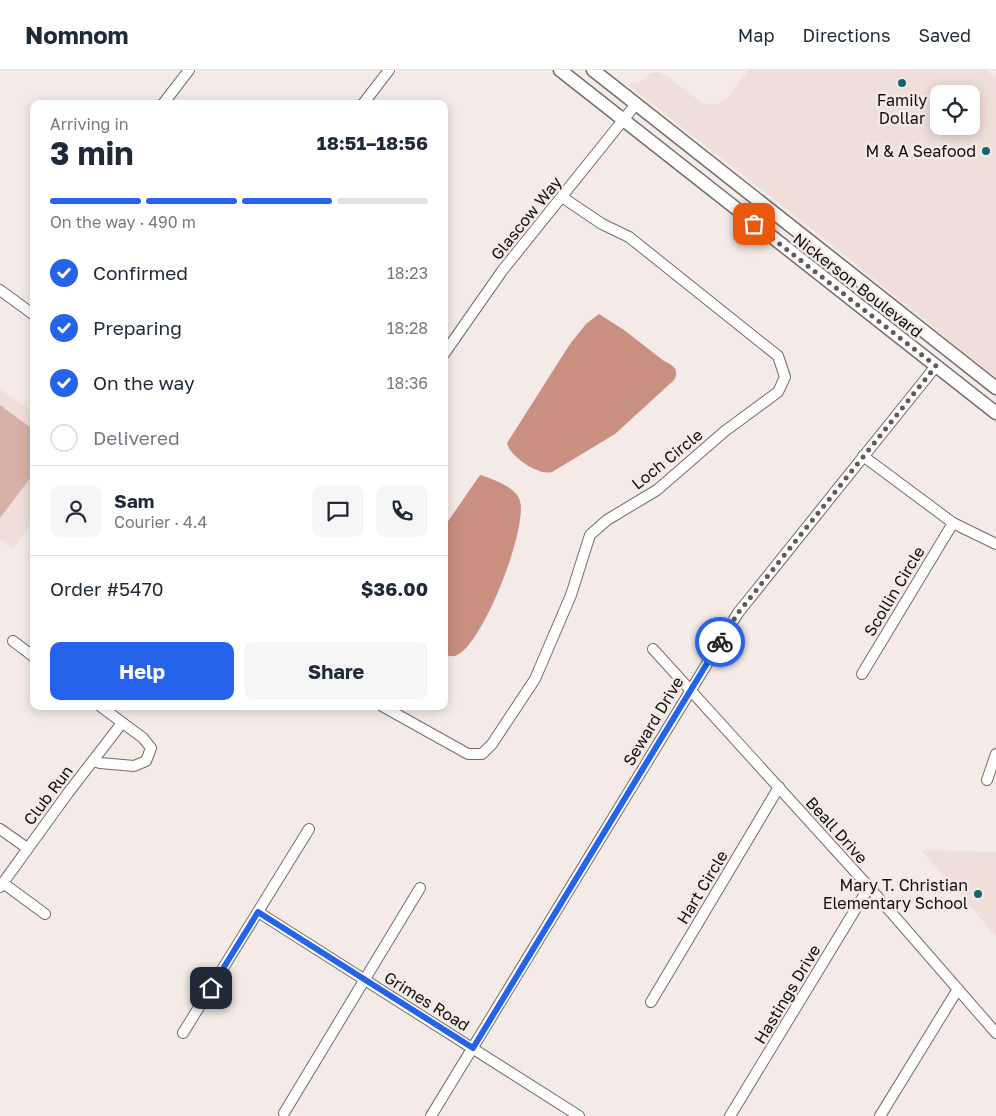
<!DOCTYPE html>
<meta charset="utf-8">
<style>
body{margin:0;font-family:"Golos Text",sans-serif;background:#f6f6f7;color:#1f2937;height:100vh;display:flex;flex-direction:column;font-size:19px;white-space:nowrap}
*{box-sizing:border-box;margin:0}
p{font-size:16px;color:#747a83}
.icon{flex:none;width:28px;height:28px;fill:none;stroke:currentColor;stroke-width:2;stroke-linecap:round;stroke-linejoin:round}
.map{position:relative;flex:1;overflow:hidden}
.panel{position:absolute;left:30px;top:30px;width:418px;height:610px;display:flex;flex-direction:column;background:#fff;border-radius:10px;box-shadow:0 2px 12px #0003}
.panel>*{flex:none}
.fabs{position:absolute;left:930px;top:15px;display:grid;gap:10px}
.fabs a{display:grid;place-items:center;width:50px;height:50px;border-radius:10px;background:#fff;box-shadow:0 2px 12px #0003;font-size:25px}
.pin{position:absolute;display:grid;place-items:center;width:42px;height:42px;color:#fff;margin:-21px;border-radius:10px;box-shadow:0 2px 8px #0006}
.courier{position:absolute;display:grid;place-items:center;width:50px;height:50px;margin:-25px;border:4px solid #2563eb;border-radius:50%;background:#fff;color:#222;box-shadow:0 1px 6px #0007}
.overview em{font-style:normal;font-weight:700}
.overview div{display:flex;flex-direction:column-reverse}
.overview{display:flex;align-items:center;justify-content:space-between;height:85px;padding:0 20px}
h1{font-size:32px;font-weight:700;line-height:38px}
.bar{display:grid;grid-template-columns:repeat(4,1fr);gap:8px 5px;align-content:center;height:60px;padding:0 20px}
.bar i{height:6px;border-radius:4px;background:#e0e1e3}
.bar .selected{background:#2563eb}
.bar p{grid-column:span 4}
.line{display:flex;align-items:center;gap:12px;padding:0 20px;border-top:1px solid #e0e1e3}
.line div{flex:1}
.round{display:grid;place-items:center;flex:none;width:52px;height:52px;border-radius:10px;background:#f6f6f7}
ol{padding:0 20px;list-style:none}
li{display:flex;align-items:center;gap:15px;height:55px}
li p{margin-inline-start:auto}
li .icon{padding:5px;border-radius:50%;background:#2563eb;color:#fff;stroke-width:4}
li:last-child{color:#747a83}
li i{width:28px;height:28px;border:2px solid #e0e1e3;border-radius:50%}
.action{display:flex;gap:10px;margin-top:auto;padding:10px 20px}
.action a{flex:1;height:58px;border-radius:10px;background:#2563eb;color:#fff;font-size:20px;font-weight:700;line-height:58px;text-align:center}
.action a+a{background:#f6f6f7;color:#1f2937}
header{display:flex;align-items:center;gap:30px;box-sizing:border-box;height:70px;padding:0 25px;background:#fff;border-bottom:1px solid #e0e1e3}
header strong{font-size:24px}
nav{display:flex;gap:28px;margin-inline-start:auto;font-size:18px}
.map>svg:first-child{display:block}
.built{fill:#efded9;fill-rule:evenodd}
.green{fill:#d7b1a7}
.water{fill:#c98f81}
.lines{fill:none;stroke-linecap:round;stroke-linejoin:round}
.minor-casing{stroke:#746c6a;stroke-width:12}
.tertiary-casing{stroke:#746c6a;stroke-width:15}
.minor{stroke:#fff;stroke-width:10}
.tertiary{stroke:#fff;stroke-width:12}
.done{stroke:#605b5a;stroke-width:5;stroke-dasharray:0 9}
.route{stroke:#2563eb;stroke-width:6}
.poi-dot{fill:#17606f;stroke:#f4ebe8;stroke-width:2}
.labels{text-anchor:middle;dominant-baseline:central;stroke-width:5;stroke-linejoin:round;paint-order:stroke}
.poi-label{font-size:16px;fill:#110e0d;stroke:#f4ebe8;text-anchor:end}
.street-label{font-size:16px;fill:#110e0d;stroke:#f4ebe8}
</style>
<header>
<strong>Nomnom</strong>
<nav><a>Map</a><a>Directions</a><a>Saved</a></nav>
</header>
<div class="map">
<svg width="996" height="1046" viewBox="0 0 996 1046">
<rect width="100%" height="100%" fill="#f4ebe8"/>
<g class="built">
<path d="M749,0h237l10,8v300l-180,-146 -188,-147 12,-3 9,-8 8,-2 9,3 36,28 11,2 9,-3 5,-4zM939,24h32v32h-32z"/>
<path d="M0,319l34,24v106l-21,30 -13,-10z"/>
<path d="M921,780l75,2v84z"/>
</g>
<path class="green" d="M0,335l34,25v43l-34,45z"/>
<g class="water">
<path d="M599,244l25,16 40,31c9,4 16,9 10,19l-59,54 -63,38c-13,4 -42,-15 -45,-29l63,-99 16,-20z"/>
<path d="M480,405c13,4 36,12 40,26 8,27 -38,147 -65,155 -3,1 -8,-1 -11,-1v-128z"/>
</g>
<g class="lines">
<defs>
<g id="minor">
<path d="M163,34l26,-34"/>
<path d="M363,34l26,-34"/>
<path d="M0,220l34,25"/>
<path d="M444,284l58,-83 134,-167"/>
<path d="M863,386l90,67 43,21"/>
<path d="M13,571l21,16"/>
<path d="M653,579l216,238 127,146"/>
<path d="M862,604l91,-151"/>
<path d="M382,636l86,48h14l10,-10 43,-65 36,-84 19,-60 17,-15 50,-30 68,-59 53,-39 7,-15 -7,-21 -149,-119 -27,-13 -40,-27"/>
<path d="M93,691l7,2 34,3 12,-5 5,-13 -8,-10 -43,-32"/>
<path d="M987,710l9,-26"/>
<path d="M0,759l27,19"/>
<path d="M3,813l42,31"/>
<path d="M0,817l68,-94 54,-70"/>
<path d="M258,842l321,204"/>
<path d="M651,932l128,-215"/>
<path d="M183,963l126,-204"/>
<path d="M284,1043l136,-225"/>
<path d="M431,1046l307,-503 198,-247"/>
<path d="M730,1046l139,-229"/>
<path d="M880,1046l78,-127"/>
</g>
<g id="tertiary">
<path d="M560,0l436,343"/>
<path d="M593,0l403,318"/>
</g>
</defs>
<use href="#minor" class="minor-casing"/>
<use href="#tertiary" class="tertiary-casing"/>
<use href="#minor" class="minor"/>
<use href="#tertiary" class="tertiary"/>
</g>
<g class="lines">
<path class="done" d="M720,572l18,-29 198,-247 -182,-142"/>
<path class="route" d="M211,918l47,-76 215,136 247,-406"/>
</g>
<g class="poi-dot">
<circle cx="902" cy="13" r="5"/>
<circle cx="986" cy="81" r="5"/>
<circle cx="978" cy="824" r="5"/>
</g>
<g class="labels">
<g class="poi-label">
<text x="902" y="30" text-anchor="middle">Family<tspan x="902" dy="18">Dollar</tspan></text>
<text x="976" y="81">M &amp; A Seafood</text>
<text x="968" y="815">Mary T. Christian<tspan x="968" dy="18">Elementary School</tspan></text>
</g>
<g class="street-label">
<text transform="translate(526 148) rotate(-51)">Glascow Way</text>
<text transform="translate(858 215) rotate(38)">Nickerson Boulevard</text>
<text transform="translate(667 389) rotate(-39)">Loch Circle</text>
<text transform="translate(894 521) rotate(-59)">Scollin Circle</text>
<text transform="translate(653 651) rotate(-59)">Seward Drive</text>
<text transform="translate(48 725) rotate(-53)">Club Run</text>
<text transform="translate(837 760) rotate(48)">Beall Drive</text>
<text transform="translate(702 817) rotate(-59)">Hart Circle</text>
<text transform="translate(787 924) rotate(-59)">Hastings Drive</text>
<text transform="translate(427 931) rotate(32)">Grimes Road</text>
</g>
</g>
</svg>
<div class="fabs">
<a><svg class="icon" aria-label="locate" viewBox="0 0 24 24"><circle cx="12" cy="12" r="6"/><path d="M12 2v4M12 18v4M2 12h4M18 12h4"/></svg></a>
</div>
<div class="pin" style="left:754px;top:154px;background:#ea580c"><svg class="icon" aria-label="bag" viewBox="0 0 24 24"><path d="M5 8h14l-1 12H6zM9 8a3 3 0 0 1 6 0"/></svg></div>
<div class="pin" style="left:211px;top:918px;background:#1f2937"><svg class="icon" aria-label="home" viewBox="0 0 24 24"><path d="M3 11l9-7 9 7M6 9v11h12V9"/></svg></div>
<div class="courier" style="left:720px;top:572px"><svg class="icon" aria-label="bike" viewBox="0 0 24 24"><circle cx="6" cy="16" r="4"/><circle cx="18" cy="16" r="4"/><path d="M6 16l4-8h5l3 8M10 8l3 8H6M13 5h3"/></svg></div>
<section class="panel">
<div class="overview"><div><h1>3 min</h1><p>Arriving in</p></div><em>18:51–18:56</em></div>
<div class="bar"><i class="selected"></i><i class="selected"></i><i class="selected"></i><i></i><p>On the way · 490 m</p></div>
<ol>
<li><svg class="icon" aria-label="check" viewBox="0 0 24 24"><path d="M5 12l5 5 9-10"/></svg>Confirmed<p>18:23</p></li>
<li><svg class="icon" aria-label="check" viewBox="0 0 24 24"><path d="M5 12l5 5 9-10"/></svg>Preparing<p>18:28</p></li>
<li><svg class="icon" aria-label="check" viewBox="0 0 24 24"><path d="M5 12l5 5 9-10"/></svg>On the way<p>18:36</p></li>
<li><i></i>Delivered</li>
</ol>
<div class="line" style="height:90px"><a class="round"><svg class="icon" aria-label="person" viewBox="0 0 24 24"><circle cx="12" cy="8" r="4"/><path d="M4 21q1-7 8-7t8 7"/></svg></a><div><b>Sam</b><p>Courier · 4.4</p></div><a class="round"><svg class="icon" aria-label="chat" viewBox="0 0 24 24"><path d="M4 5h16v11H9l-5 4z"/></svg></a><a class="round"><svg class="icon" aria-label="phone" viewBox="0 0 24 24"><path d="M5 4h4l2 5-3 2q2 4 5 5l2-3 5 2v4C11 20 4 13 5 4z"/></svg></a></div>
<div class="line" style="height:65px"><div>Order #5470</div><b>$36.00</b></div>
<div class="action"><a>Help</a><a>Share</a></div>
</section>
</div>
